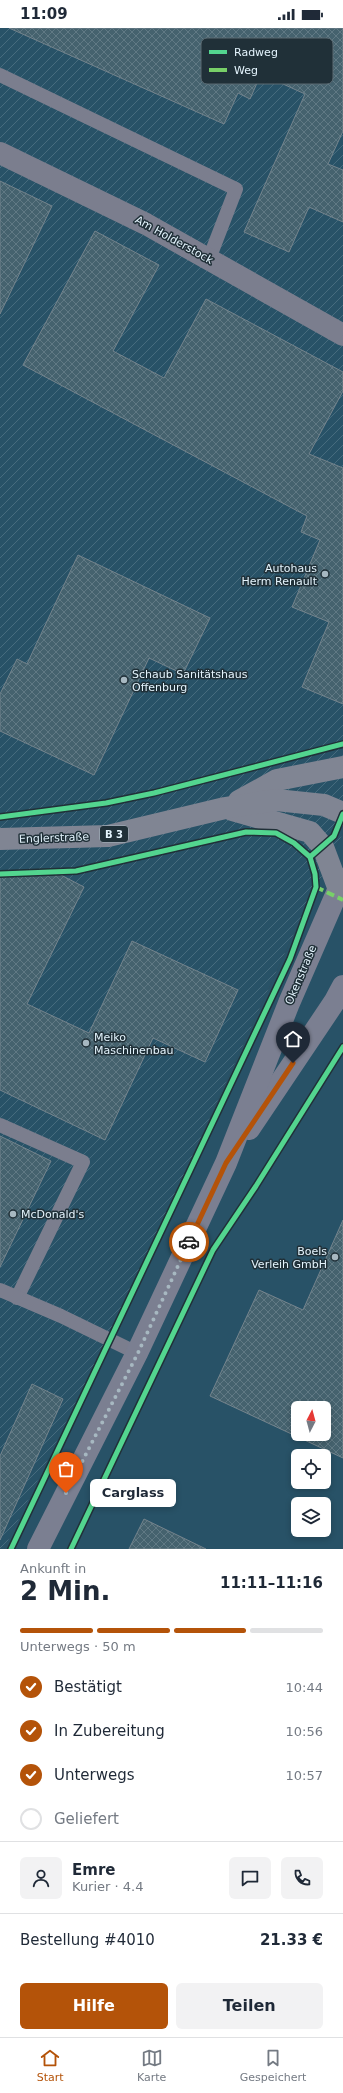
<!DOCTYPE html>
<html lang="de">
<meta charset="utf-8">
<style>
body{margin:0;font-family:"DejaVu Sans",sans-serif;background:#f2f2f3;color:#1f2937;height:100vh;display:flex;flex-direction:column;font-size:15px;white-space:nowrap}
*{box-sizing:border-box;margin:0}
p{font-size:13px;color:#747a83}
.icon{flex:none;width:22px;height:22px;fill:none;stroke:currentColor;stroke-width:2;stroke-linecap:round;stroke-linejoin:round}
.map{position:relative;height:1521px;overflow:hidden}
.sheet{display:flex;flex-direction:column;background:#fff;flex:1}
.sheet>*{flex:none}
.needle{width:26px;rotate:6deg}
.controls{position:absolute;left:291px;top:1373px;display:grid;gap:8px}
.controls a{display:grid;place-items:center;width:40px;height:40px;border-radius:6px;background:#fff;box-shadow:0 2px 6px #0003;font-size:20px}
.pin{position:absolute;display:grid;place-items:center;width:34px;height:34px;color:#fff;margin:-41px -17px;border-radius:50% 50% 50% 0;rotate:-45deg;box-shadow:0 0 4px #0007}
.pin .icon{rotate:45deg}
.courier{position:absolute;display:grid;place-items:center;width:40px;height:40px;margin:-20px;border:3px solid #b45309;border-radius:50%;background:#fff;color:#222;box-shadow:0 1px 5px #0007}
.bubble{position:absolute;height:28px;border-radius:6px;background:#fff;box-shadow:0 2px 6px #0003;font-size:13px;font-weight:700;line-height:28px;text-align:center}
.summary em{font-style:normal;font-weight:700}
.summary div{display:flex;flex-direction:column-reverse}
.summary{display:flex;align-items:center;justify-content:space-between;height:68px;padding:0 20px}
h1{font-size:26px;font-weight:700;line-height:30px}
.bar{display:grid;grid-template-columns:repeat(4,1fr);gap:6px 4px;align-content:center;height:48px;padding:0 20px}
.bar i{height:5px;border-radius:3px;background:#e0e1e3}
.bar .on{background:#b45309}
.bar p{grid-column:span 4}
.line{display:flex;align-items:center;gap:10px;padding:0 20px;border-top:1px solid #e0e1e3}
.line div{flex:1}
.round{display:grid;place-items:center;flex:none;width:42px;height:42px;border-radius:6px;background:#f2f2f3}
ol{padding:0 20px;list-style:none}
li{display:flex;align-items:center;gap:12px;height:44px}
li p{margin-inline-start:auto}
li .icon{padding:4px;border-radius:50%;background:#b45309;color:#fff;stroke-width:4}
li:last-child{color:#747a83}
li i{width:22px;height:22px;border:2px solid #e0e1e3;border-radius:50%}
.button{display:flex;gap:8px;margin-top:auto;padding:8px 20px}
.button a{flex:1;height:46px;border-radius:6px;background:#b45309;color:#fff;font-size:16px;font-weight:700;line-height:46px;text-align:center}
.button a+a{background:#f2f2f3;color:#1f2937}
.status{display:flex;justify-content:space-between;align-items:center;height:28px;padding:0 20px;background:#fff;direction:ltr}
.status svg{height:11px;fill:currentColor}
.dock{display:flex;justify-content:space-around;align-items:center;height:56px;border-top:1px solid #e0e1e3;background:#fff;font-size:11px;color:#747a83}
.dock a{display:grid;justify-items:center;gap:2px}
.dock .on{color:#b45309}
.map>svg:first-child{display:block}
.built{fill:#285267;fill-rule:evenodd}
.industrial{fill:url(#industrial-furrows)}
.building{fill:url(#building-cross-hatch);stroke:#74848d;fill-rule:evenodd}
.lines{fill:none;stroke-linecap:round;stroke-linejoin:round}
.lane{stroke:#7b7e8e;stroke-width:14}
.street{stroke:#7b7e8e;stroke-width:22}
.secondary{stroke:#7b7f91;stroke-width:22}
.primary{stroke:#808593;stroke-width:22}
.quiet{stroke:#78d068;stroke-width:4;stroke-dasharray:8 4;stroke-linecap:butt}
.cycleway-casing{stroke:#203038;stroke-width:8}
.cycleway{stroke:#53d58f;stroke-width:5}
.done{stroke:#a7b8c1;stroke-width:4;stroke-dasharray:0 7.2}
.route{stroke:#b45309;stroke-width:5}
.poi-dot{fill:#a7b8c1;stroke:#203038;stroke-width:1.5}
.labels{text-anchor:middle;dominant-baseline:central;stroke-width:3;stroke-linejoin:round;paint-order:stroke}
.shield{fill:#203038;stroke:#a9b9c2;stroke-width:1}
.shield-label{font-size:10px;font-weight:bold;fill:#e4f4fd}
.street-label{font-size:11px;fill:#e4f4fd;stroke:#203038}
.poi-label{font-size:11px;fill:#e4f4fd;stroke:#203038;text-anchor:start}
.key{fill:#203038;stroke:#5b6b73;stroke-width:1}
.key-label{font-size:11px;fill:#e4f4fd}
</style>
<div class="status"><b>11:09</b><svg viewBox="0 0 49 12"><path d="M0 12V9h3v3zM5 12V6h3v6zM10 12V3h3v9zM15 12V0h3v12zM26 1h20v11H26zM47 4h2v5h-2z"/></svg></div>
<div class="map">
<svg width="343" height="1521" viewBox="0 0 343 1521">
<defs>
<pattern id="industrial-furrows" width="10" height="10" patternUnits="userSpaceOnUse"><rect width="10" height="10" fill="#285267"/><path d="M-1 1l2-2M0 10L10 0M9 11l2-2" fill="none" stroke="#476c7e"/></pattern>
<pattern id="building-cross-hatch" width="8" height="8" patternUnits="userSpaceOnUse"><rect width="8" height="8" fill="#45626e"/><path d="M0 0l8 8M0 8l8-8" fill="none" stroke="#607984"/></pattern>
</defs>
<rect width="100%" height="100%" fill="#354852"/>
<path class="built" d="M343,805v716h-339l176,-366 113,-248zM298,1380h26v26h-26zM298,1428h26v26h-26zM298,1476h26v26h-26z"/>
<path class="industrial" d="M0,0h343v805l-50,102 -113,248 -91,192 -85,174h-4z"/>
<g class="building">
<path d="M9,0h334v103l-15,33 15,6v52l-34,-15 -20,45 -45,-20 61,-138 -44,-20 -11,25 -12,-6 -14,31z"/>
<path d="M0,153l52,25 -52,108z"/>
<path d="M95,203l64,34 -46,86 51,27 42,-79 137,73v19l-34,63 34,14v236l-41,-17 27,-65 -37,-15 28,-67 -19,-8 6,-16 -284,-151z"/>
<path d="M78,527l132,63 -27,56 -34,-16 -55,117 -94,-44v-37l17,-35 10,5z"/>
<path d="M59,846l25,13 -57,117 62,29 43,-92 106,49 -33,72 -52,-24 -48,102 -105,-50v-213z"/>
<path d="M0,1108l51,25 -51,106z"/>
<path d="M343,1192v238l-133,-62 49,-106 44,20zM298,1380h26v26h-26z"/>
<path d="M32,1356l31,15 -63,141v-84z"/>
<path d="M144,1491l62,30h-77z"/>
</g>
<g class="lines">
<g class="lane">
<path d="M0,47l236,114 -27,70"/>
<path d="M0,1097l83,37 -66,136"/>
<path d="M0,1262l61,26 76,37"/>
</g>
<path class="street" d="M0,125l146,71 197,111"/>
<g class="secondary">
<path d="M249,1101l86,-128 8,-15"/>
<path d="M38,1521l99,-196 89,-190 63,-160 54,-124"/>
</g>
<g class="primary">
<path d="M239,773l38,-21 66,-13"/>
<path d="M232,782l78,22 13,15 15,40"/>
<path d="M0,811l108,-3 117,-28 51,-8 48,5 19,8"/>
</g>
<path class="quiet" d="M316,859l27,13"/>
<defs>
<g id="cycleway">
<path d="M0,789l106,-14 48,-10 189,-49"/>
<path d="M310,829l24,-21 9,-22"/>
<path d="M0,846l76,-3 170,-39 30,1 18,10 16,14 5,17 1,13 -26,72 -279,590"/>
<path d="M71,1521l142,-299 43,-64 87,-139"/>
</g>
</defs>
<use href="#cycleway" class="cycleway-casing"/>
<use href="#cycleway" class="cycleway"/>
</g>
<g class="lines">
<path class="done" d="M66,1465l72,-140 51,-111"/>
<path class="route" d="M189,1214l37,-79 67,-100"/>
</g>
<g class="poi-dot">
<circle cx="325" cy="546" r="4"/>
<circle cx="124" cy="652" r="4"/>
<circle cx="86" cy="1015" r="4"/>
<circle cx="13" cy="1186" r="4"/>
<circle cx="335" cy="1229" r="4"/>
</g>
<g class="labels">
<rect class="shield" x="100" y="798" width="28" height="16" rx="3"/>
<g class="shield-label">
<text x="114" y="806">B 3</text>
</g>
<g class="street-label">
<text transform="translate(174 212) rotate(29)">Am Holderstock</text>
<text transform="translate(54 810) rotate(-2)">Englerstraße</text>
<text transform="translate(301 947) rotate(-67)">Okenstraße</text>
</g>
<g class="poi-label">
<text x="317" y="540" text-anchor="end">Autohaus<tspan x="317" dy="13">Herm Renault</tspan></text>
<text x="132" y="646">Schaub Sanitätshaus<tspan x="132" dy="13">Offenburg</tspan></text>
<text x="94" y="1009">Meiko<tspan x="94" dy="13">Maschinenbau</tspan></text>
<text x="21" y="1186">McDonald's</text>
<text x="327" y="1223" text-anchor="end">Boels<tspan x="327" dy="13">Verleih GmbH</tspan></text>
</g>
</g>
<rect x="201" y="10" width="132" height="46" rx="6" class="key"/>
<rect x="209" y="22" width="18" height="4" fill="#53d58f"/>
<rect x="209" y="40" width="18" height="4" fill="#78d068"/>
<g class="key-label">
<text x="234" y="28">Radweg</text>
<text x="234" y="46">Weg</text>
</g>
</svg>
<div class="controls">
<a><svg class="needle" viewBox="-14 -14 28 28"><path d="M0-13l5 13h-10z" fill="#e53935"/><path d="M0 13l5-13h-10z" fill="#747a83"/></svg></a>
<a><svg class="icon" aria-label="locate" viewBox="0 0 24 24"><circle cx="12" cy="12" r="6"/><path d="M12 2v4M12 18v4M2 12h4M18 12h4"/></svg></a>
<a><svg class="icon" aria-label="layers" viewBox="0 0 24 24"><path d="M12 4l9 5-9 5-9-5zM3 14l9 5 9-5"/></svg></a>
</div>
<div class="pin" style="left:66px;top:1465px;background:#ea580c"><svg class="icon" aria-label="bag" viewBox="0 0 24 24"><path d="M5 8h14l-1 12H6zM9 8a3 3 0 0 1 6 0"/></svg></div>
<div class="pin" style="left:293px;top:1035px;background:#1f2937"><svg class="icon" aria-label="home" viewBox="0 0 24 24"><path d="M3 11l9-7 9 7M6 9v11h12V9"/></svg></div>
<div class="courier" style="left:189px;top:1214px"><svg class="icon" aria-label="car" viewBox="0 0 24 24"><path d="M5 17H2v-5l4-1 3-4h7l3 4 3 1v5h-3M9 17h6M6 11h13"/><circle cx="7" cy="17" r="2"/><circle cx="17" cy="17" r="2"/></svg></div>
<div class="bubble" style="left:90px;top:1451px;width:86px">Carglass</div>
</div>
<section class="sheet">
<div class="summary"><div><h1>2 Min.</h1><p>Ankunft in</p></div><em>11:11–11:16</em></div>
<div class="bar"><i class="on"></i><i class="on"></i><i class="on"></i><i></i><p>Unterwegs · 50 m</p></div>
<ol>
<li><svg class="icon" aria-label="check" viewBox="0 0 24 24"><path d="M5 12l5 5 9-10"/></svg>Bestätigt<p>10:44</p></li>
<li><svg class="icon" aria-label="check" viewBox="0 0 24 24"><path d="M5 12l5 5 9-10"/></svg>In Zubereitung<p>10:56</p></li>
<li><svg class="icon" aria-label="check" viewBox="0 0 24 24"><path d="M5 12l5 5 9-10"/></svg>Unterwegs<p>10:57</p></li>
<li><i></i>Geliefert</li>
</ol>
<div class="line" style="height:72px"><a class="round"><svg class="icon" aria-label="person" viewBox="0 0 24 24"><circle cx="12" cy="8" r="4"/><path d="M4 21q1-7 8-7t8 7"/></svg></a><div><b>Emre</b><p>Kurier · 4.4</p></div><a class="round"><svg class="icon" aria-label="chat" viewBox="0 0 24 24"><path d="M4 5h16v11H9l-5 4z"/></svg></a><a class="round"><svg class="icon" aria-label="phone" viewBox="0 0 24 24"><path d="M5 4h4l2 5-3 2q2 4 5 5l2-3 5 2v4C11 20 4 13 5 4z"/></svg></a></div>
<div class="line" style="height:52px"><div>Bestellung #4010</div><b>21.33 €</b></div>
<div class="button"><a>Hilfe</a><a>Teilen</a></div>
</section>
<nav class="dock">
<a class="on"><svg class="icon" aria-label="home" viewBox="0 0 24 24"><path d="M3 11l9-7 9 7M6 9v11h12V9"/></svg>Start</a>
<a><svg class="icon" aria-label="map" viewBox="0 0 24 24"><path d="M3 6l6-2 6 2 6-2v14l-6 2-6-2-6 2zM9 4v14M15 6v14"/></svg>Karte</a>
<a><svg class="icon" aria-label="saved" viewBox="0 0 24 24"><path d="M7 4h10v16l-5-4-5 4z"/></svg>Gespeichert</a>
</nav>
